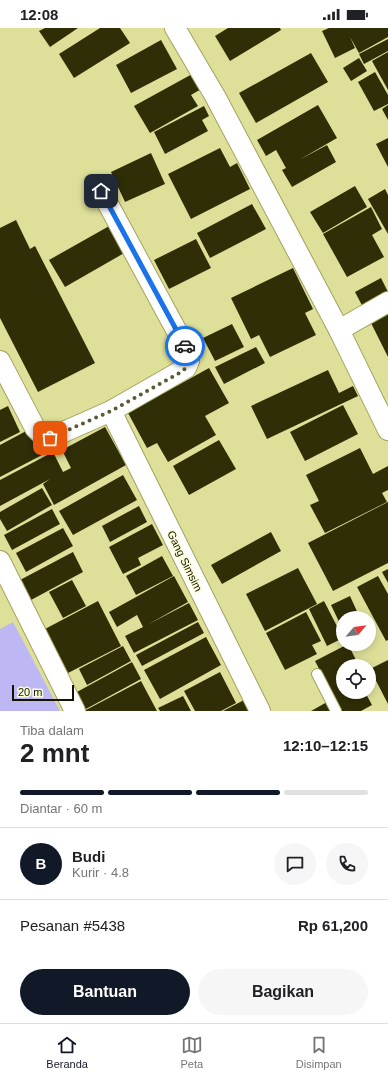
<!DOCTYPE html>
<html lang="id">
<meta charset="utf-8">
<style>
body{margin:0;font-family:Arial,sans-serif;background:#f6f6f6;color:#202124;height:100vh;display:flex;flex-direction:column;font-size:15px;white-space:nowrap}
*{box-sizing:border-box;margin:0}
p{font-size:13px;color:#757577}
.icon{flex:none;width:22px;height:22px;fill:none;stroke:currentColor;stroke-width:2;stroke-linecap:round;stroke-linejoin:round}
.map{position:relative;height:683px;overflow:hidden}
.drawer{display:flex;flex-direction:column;background:#fff;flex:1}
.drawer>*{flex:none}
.needle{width:26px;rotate:62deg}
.fabs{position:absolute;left:336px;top:583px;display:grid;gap:8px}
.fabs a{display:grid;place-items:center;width:40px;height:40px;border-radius:50%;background:#fff;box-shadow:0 2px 10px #0003;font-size:20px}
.scale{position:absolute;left:12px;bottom:10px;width:62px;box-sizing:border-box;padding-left:4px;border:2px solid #131300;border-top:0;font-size:11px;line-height:14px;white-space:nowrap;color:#131300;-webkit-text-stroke:3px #fdfedb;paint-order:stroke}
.pin{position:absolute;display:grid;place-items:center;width:34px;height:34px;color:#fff;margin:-17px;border-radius:8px;box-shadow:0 2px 6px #0006}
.courier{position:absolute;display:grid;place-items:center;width:40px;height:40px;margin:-20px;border:3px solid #1a73e8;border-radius:50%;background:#fff;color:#222;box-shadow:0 1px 5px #0007}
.summary em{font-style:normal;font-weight:700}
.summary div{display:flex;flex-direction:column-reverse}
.summary{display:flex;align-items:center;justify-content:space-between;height:68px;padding:0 20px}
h1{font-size:26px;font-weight:700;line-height:30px}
.bar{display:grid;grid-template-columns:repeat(4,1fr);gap:6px 4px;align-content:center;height:48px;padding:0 20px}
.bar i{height:5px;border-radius:3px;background:#e0e0e0}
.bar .current{background:#111827}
.bar p{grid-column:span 4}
.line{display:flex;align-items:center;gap:10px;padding:0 20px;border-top:1px solid #e0e0e0}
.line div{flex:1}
.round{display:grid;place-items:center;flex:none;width:42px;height:42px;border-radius:21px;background:#f6f6f6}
.button{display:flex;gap:8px;margin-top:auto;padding:8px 20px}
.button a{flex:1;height:46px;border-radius:24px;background:#111827;color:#fff;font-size:16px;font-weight:700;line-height:46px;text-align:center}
.button a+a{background:#f6f6f6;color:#202124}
.status{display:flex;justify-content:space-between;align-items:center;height:28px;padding:0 20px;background:#fff;direction:ltr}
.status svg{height:11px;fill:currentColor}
.menu{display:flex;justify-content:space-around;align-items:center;height:56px;border-top:1px solid #e0e0e0;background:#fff;font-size:11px;color:#757577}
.menu a{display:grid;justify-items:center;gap:2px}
.menu .current{color:#111827}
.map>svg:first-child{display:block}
.green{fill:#bdb7f3}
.building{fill:#2f2e07}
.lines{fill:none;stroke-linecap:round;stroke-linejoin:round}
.lane-casing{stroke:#a1a25e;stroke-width:12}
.street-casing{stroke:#a1a25e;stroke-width:22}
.lane{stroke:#fff;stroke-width:10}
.street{stroke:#fff;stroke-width:20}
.done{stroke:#5a5b36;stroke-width:4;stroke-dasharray:0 7.2}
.route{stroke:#1a73e8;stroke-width:5}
.labels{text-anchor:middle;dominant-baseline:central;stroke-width:4;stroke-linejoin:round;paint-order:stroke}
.street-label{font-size:11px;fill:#131300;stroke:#fdfedb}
</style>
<div class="status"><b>12:08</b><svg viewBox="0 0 49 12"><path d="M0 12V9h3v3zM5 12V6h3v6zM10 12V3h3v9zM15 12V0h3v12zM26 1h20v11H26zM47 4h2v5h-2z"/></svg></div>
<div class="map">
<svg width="388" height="683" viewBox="0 0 388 683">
<rect width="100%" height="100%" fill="#dee099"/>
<path class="green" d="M13,594l47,89h-60v-82z"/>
<g class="building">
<path d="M45,0h33l-28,19 -11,-16z"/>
<path d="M100,0h20l10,15 -56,35 -15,-24z"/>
<path d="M228,0h52l1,2 -51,31 -15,-25z"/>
<path d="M329,0h59v9l-29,16 -9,-16 5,11 -20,10 -13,-27z"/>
<path d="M388,11v12l-24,13 -5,-10z"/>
<path d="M161,12l16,29 -46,24 -15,-28z"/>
<path d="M388,24v38l-16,-29z"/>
<path d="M311,25l17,29 -72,41 -17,-30z"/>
<path d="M359,30l8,13 -16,10 -8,-13z"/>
<path d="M375,44l13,23v9l-14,7 -16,-29z"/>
<path d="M194,45l9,15 -12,7 7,11 -48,27 -16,-27z"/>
<path d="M318,77l19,33 -38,22 28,-15 9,17 -44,25 -10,-17 4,-2 -10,-18 -10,6 -9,-16z"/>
<path d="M388,77v15l-6,-11z"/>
<path d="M204,78l5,10 -7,4 6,11 -43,23 -11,-22z"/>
<path d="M388,110v29l-12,-23z"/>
<path d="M220,120l10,19 7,-4 13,26 -59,30 -23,-45z"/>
<path d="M151,125l14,31 -40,18 -14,-30z"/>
<path d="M355,158l12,21 -44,26 -13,-21z"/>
<path d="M385,161l3,6v39l-20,-35z"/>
<path d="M252,176l14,25 -56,29 -13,-25z"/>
<path d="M371,179l11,22 -10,6 12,22 -37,20 -24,-43z"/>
<path d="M16,192l14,29 5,-3 60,117 -57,29 -38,-74v-90z"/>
<path d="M111,197l15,27 -61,35 -16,-27z"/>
<path d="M196,211l15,29 -42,21 -15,-29z"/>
<path d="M293,240l20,41 -8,4 11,22 -46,22 -11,-22 -8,4 -20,-41z"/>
<path d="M381,250l7,14v9l-22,12 -11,-21z"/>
<path d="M388,286v43l-17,-34z"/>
<path d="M232,296l12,23 -29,14 -12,-23z"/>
<path d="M256,319l9,16 -41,21 -9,-17z"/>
<path d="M209,340l20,35 -24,13 11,19 -48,27 -11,-19 -10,5 -19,-35z"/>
<path d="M328,342l11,23 14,-7 5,10 -91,43 -16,-33z"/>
<path d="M343,377l15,29 -53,27 -15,-29z"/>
<path d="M8,378l12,26 -20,10v-32z"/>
<path d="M105,399l21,38 -72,40 -11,-21 7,-5 -50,27v-26l53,-28 10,20 8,-4 -9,-18z"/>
<path d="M28,402l14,25 -42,22v-32z"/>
<path d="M219,412l17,29 -47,26 -16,-29z"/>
<path d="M360,420l13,26 15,-8v24l-6,3 5,9 -62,31 -15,-28 9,-4 -13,-26z"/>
<path d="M123,447l14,25 -64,35 -14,-24z"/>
<path d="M42,460l10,17 -45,26 -7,-12v-7z"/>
<path d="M388,474v61l-55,28 -25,-48z"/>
<path d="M139,478l8,16 -37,20 -8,-16z"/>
<path d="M52,481l8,15 -48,26 -8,-15z"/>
<path d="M152,496l11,21 -25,13 3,7 -18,9 -14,-27z"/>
<path d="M63,500l10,18 -47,26 -10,-19z"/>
<path d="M271,504l10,19 -59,33 -11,-19z"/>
<path d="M73,524l10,20 -52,28 -11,-20z"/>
<path d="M162,528l11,20 -37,19 -10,-19z"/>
<path d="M298,540l19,36 -52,27 -19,-37z"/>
<path d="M388,541v14l-6,-11z"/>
<path d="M174,548l14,26 -41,23 42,-22 9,17 -64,33 -9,-17 18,-9 -6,-12 -20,12 -8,-15z"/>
<path d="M378,548l10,18v46l-2,1 -29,-54z"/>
<path d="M72,552l14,26 -23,12 -14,-26z"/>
<path d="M350,568l10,22h-17v12l-12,-25z"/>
<path d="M98,573l23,45 -53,27 -23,-44z"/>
<path d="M324,573l19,37 -16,8 -18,-37z"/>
<path d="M306,584l15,29 -9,4 5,9 -32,16 -19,-37z"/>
<path d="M198,594l6,11 -62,33 -6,-11z"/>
<path d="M206,609l15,28 -61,34 -16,-29z"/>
<path d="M348,616l11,22h-16v26h22l7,13 -11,6h-20l-26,-50z"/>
<path d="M123,618l8,15 -44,24 -8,-16z"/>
<path d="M388,632v44l-18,-35z"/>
<path d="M132,634l9,17 -57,31 -9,-17z"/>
<path d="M220,644l16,31 -15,8h-26l-11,-20z"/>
<path d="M141,653l16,30h-73z"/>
<path d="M183,668l8,15h-31l-2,-3z"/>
<path d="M246,671l6,12h-29z"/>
<path d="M327,674l5,9h-21z"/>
</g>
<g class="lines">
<defs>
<path id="lane" d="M317,646l19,37"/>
<g id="street">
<path d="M175,0l40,68 124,234 49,100"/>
<path d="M339,302l49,-28"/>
<path d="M0,333l35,67 8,8 7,2 61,-27 75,-43 3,-7 -1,-9 -87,-161"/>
<path d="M111,383l149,300"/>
<path d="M0,533l75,150"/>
</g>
</defs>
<use href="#lane" class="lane-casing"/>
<use href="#street" class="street-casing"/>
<use href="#lane" class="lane"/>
<use href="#street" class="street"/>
</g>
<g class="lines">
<path class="done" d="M50,410l61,-27 70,-39 5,-4 3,-7 -4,-15"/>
<path class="route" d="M101,163l84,155"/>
</g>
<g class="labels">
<g class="street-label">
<text transform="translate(185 533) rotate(64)">Gang Simsim</text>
</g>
</g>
</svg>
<div class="fabs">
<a><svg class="needle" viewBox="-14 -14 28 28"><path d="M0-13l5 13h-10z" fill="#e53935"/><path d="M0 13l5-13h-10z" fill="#757577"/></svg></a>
<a><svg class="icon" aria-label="locate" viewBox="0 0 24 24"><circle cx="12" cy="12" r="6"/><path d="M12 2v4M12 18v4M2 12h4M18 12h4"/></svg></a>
</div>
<div class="scale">20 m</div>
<div class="pin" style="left:50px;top:410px;background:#ea580c"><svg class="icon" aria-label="bag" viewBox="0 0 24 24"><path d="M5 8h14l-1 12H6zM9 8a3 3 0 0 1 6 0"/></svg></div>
<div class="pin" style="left:101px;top:163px;background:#1f2937"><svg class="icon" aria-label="home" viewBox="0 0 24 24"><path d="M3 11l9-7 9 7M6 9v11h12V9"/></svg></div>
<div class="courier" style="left:185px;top:318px"><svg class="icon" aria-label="car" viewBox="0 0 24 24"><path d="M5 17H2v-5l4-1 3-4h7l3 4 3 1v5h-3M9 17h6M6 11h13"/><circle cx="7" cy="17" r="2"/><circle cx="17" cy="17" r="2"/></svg></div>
</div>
<section class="drawer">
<div class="summary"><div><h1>2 mnt</h1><p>Tiba dalam</p></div><em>12:10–12:15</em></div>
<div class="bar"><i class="current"></i><i class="current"></i><i class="current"></i><i></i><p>Diantar · 60 m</p></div>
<div class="line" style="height:72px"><b class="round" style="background:#111827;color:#fff">B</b><div><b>Budi</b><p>Kurir · 4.8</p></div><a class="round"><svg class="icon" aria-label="chat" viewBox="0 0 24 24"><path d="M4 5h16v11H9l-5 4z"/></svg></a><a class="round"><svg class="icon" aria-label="phone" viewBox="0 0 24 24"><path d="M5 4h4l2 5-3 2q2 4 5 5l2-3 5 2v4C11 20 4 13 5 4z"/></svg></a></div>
<div class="line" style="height:52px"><div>Pesanan #5438</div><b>Rp 61,200</b></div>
<div class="button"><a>Bantuan</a><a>Bagikan</a></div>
</section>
<nav class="menu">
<a class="current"><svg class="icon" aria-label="home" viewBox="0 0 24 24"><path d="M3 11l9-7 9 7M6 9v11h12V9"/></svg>Beranda</a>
<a><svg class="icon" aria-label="map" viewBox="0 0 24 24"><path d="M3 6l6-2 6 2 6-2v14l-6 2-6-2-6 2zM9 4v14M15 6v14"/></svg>Peta</a>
<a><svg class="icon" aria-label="saved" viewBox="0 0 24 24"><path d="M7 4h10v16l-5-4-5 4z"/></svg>Disimpan</a>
</nav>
